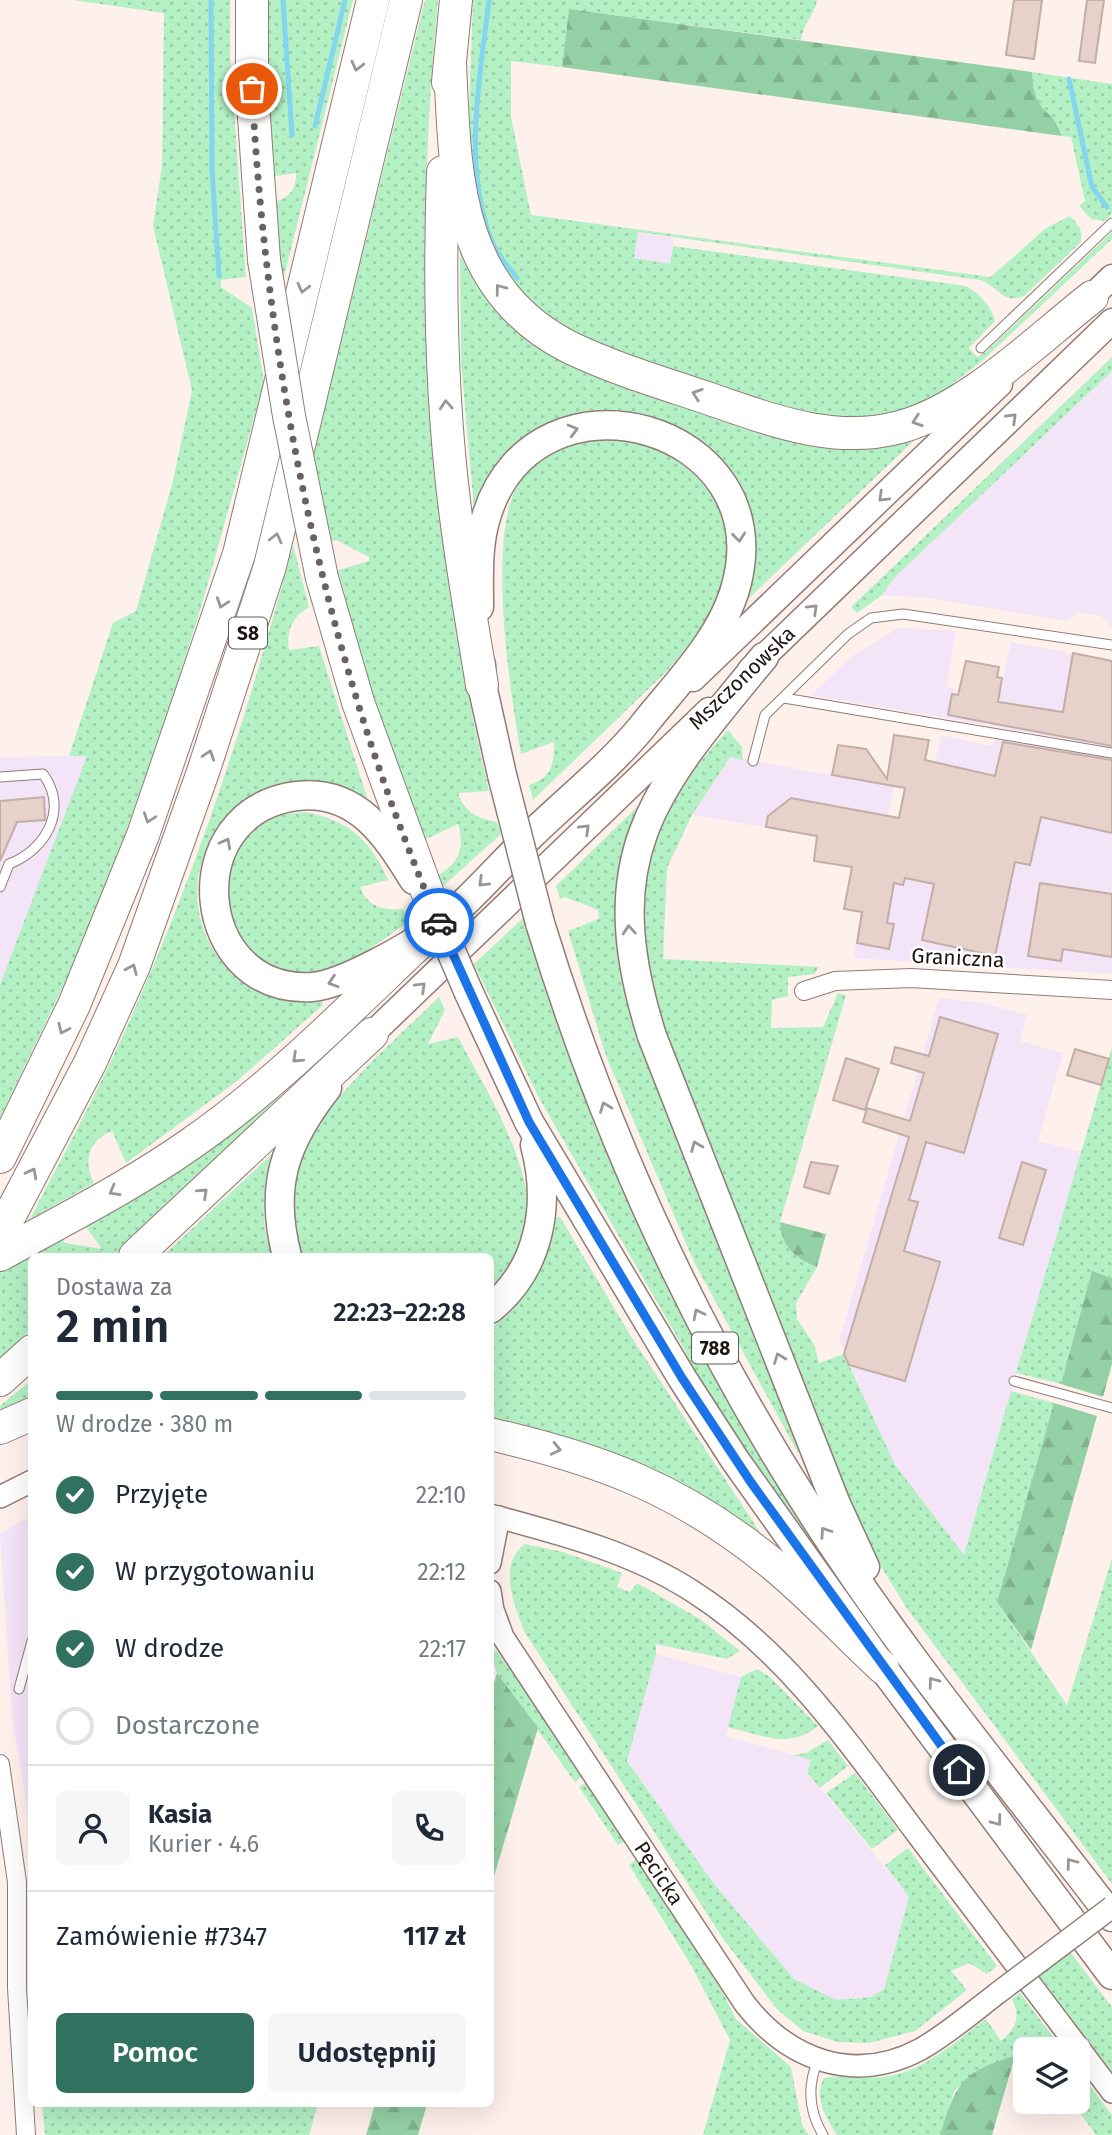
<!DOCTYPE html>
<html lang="pl">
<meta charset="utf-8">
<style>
body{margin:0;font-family:"Fira Sans",sans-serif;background:#f6f6f7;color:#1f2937;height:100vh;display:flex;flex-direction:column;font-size:26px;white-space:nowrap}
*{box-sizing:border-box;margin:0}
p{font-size:23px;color:#747a83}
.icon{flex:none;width:38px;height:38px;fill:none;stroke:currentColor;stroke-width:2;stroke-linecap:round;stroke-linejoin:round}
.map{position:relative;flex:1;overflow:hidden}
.details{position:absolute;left:28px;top:1253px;width:466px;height:854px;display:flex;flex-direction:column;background:#fff;border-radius:10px;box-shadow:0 7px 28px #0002}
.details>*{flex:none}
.tools{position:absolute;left:1013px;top:2037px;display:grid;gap:14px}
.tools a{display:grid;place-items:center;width:77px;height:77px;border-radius:10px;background:#fff;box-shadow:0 7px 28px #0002;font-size:35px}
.pin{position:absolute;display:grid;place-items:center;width:60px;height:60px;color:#fff;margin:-30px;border:4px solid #fff;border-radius:50%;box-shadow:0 2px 7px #0007}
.courier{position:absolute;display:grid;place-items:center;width:70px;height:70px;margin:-35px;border:5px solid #1a73e8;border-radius:50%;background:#fff;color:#222;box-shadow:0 2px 9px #0007}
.summary em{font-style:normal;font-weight:600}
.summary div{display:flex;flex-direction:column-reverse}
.summary{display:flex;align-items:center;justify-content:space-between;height:119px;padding:0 28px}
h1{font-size:46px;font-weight:600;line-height:52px}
.bar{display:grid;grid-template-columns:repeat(4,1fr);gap:10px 7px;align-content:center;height:84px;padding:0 28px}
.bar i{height:9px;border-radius:5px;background:#e0e1e3}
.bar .selected{background:#31715f}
.bar p{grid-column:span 4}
.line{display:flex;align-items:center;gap:18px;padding:0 28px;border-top:2px solid #e0e1e3}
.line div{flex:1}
.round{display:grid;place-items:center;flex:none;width:74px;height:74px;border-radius:10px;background:#f6f6f7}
ol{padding:0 28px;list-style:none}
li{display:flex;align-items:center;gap:21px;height:77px}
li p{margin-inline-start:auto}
li .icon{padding:7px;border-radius:50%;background:#31715f;color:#fff;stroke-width:4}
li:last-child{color:#747a83}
li i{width:38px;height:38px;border:4px solid #e0e1e3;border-radius:50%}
.cta{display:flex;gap:14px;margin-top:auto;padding:14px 28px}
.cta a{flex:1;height:80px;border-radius:10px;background:#31715f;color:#fff;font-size:28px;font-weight:600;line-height:80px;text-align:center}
.cta a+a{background:#f6f6f7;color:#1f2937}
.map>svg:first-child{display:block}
.industrial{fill:#f4e4f7}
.grass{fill:url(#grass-dots)}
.forest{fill:url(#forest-firs)}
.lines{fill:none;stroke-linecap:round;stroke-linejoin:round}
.stream{stroke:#84d6f0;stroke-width:5}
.building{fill:#e7d1cb;stroke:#c3ada7;stroke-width:2}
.service-casing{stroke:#907c75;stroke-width:11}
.minor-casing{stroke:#907c75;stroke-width:20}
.tertiary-casing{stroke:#907c75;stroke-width:24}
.secondary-casing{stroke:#907c75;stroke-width:27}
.primary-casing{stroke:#907c75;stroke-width:31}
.motorway-casing{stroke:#907c75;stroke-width:34}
.service{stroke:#fff;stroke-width:9}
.minor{stroke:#fff;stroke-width:18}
.tertiary{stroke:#fff;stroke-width:21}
.secondary{stroke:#fff;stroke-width:24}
.primary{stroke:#fff;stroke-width:28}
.motorway{stroke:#fff;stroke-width:32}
.tertiary-bridge-casing{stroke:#907c75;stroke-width:24;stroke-linecap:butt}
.primary-bridge-casing{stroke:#907c75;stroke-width:31;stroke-linecap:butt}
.motorway-bridge-casing{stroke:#907c75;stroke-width:34;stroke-linecap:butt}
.tertiary-bridge{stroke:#fff;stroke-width:21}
.primary-bridge{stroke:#fff;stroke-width:28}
.motorway-bridge{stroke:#fff;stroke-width:32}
.oneway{stroke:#999694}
.done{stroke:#6b625e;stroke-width:7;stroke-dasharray:0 12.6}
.route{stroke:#1a73e8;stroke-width:9}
.labels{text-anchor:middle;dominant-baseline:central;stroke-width:5;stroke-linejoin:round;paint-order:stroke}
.shield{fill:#fff;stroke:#605b59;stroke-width:2}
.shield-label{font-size:19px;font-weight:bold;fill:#1c1512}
.street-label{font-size:21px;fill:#1c1512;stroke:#fff}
</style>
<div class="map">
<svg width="1112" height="2135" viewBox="0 0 1112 2135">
<defs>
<pattern id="grass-dots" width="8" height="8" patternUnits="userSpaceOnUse" patternTransform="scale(1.75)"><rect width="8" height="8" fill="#b3f0c4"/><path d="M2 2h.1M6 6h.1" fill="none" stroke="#99cda7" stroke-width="1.8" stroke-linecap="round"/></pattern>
<pattern id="forest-firs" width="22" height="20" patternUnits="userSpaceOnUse" patternTransform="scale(1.75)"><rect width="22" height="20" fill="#94d0a5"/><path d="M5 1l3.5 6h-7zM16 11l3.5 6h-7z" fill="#7fb28d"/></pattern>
</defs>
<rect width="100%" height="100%" fill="#fef1ec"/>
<g class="industrial">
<path d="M637,232l37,6 -4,26 -37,-6z"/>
<path d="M1112,371v256l-11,-11 -22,-4 -11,9 -140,-23 -46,-3 12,-17z"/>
<path d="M898,628l58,3 -9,55 8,3v6l43,7 13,-60 101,19v86l-301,-52 40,-38z"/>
<path d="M941,735l50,11 6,-7 115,20v215l-259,-16 22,-112 -183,-31 38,-58 164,29 -7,36 34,6z"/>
<path d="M88,755l-88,230v-227z"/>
<path d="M939,998l44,5 44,12 -7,26 43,12 -25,88 43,11 -117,404 -69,-91 -56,-124z"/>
<path d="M31,1516l1,297 -3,8 -17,-105 -12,-182z"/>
<path d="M656,1654l85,23 -15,59 85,24 -4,12 102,125 -25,92 -12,8 -36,3 -42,-21 -80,-95 -87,-123z"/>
</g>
<g class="grass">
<path d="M72,0h158v56l16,221 -25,3v7l31,21 12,74 -60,215 -48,157 -77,199 -79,165v-133l87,-229h-18l44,-133 23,-12 37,-130 19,-91 -39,-164 9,-61 2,-152z"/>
<path d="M264,0h89l-71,285 -8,-83c16,-4 22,-13 22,-29l-21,3 -4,-15z"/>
<path d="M425,0h13c-26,267 -11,531 51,791l-31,2c7,20 19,25 39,29l4,12 -60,54 -4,-12c22,-13 28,-27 21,-52l-34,16 -58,-165 -28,-105 31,-9v-4l-33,-17 -6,2 -18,-82z"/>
<path d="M473,0h344c-3,16 -14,24 -16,40l-232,-31 -7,58 -51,-6v56l20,98 460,62 55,-49 24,-12c9,9 14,15 10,27l-56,53c-22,9 -26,-11 -44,-16l-342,-48 -4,26 36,6 3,-18 293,40c13,7 26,21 29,35l-26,27 8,9 9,-5 126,-120v7l-131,123 -28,21 -2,7 -52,26 -79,5 -249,-85 -51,-42 -29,-44 -24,-82z"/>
<path d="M1032,72l80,12v129l-7,8 -14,-2 -12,-13 6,-5 -14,-64 -9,-1c-10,-31 -28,-19 -30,-64z"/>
<path d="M460,244l17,40 21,26 256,120 169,2 -176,168c54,-192 -214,-265 -273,-93l-13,-145z"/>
<path d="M1112,357v14l-218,207 -12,17 -25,18 -6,-6z"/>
<path d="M595,437l60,8 24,15 36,34 14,45 -3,42 -23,47 -36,43 -134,129 -4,-15c23,-8 25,-20 25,-43l-33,12c-11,-61 -35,-219 -2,-271 16,-26 48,-38 76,-46z"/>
<path d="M293,545l16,62c-17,11 -23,23 -20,43l30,-4 51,161 -17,-11 -134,33c-8,15 -19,32 -21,50 -8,73 51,129 123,121l2,5 -86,76 -111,82 -14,-32c-24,9 -29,31 -18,52l-64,36c30,-58 62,-116 89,-175 74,-160 129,-329 174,-499z"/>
<path d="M728,730l14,17 1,13 -13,-3 -38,58 -25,53 -4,91 156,8 -5,7 -26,3v19l-16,4 -1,28 52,-1 15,-34 8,2 -66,227c1,24 15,37 37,45l-21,36 1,16 17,25 5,19 25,-9 51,111 69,90 47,-164 43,12 -57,199 70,103 45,-147v326l-206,-277 -37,-60 -34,-77 -182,-471c-3,-24 -9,-50 -10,-75 -2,-74 35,-142 85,-194z"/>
<path d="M639,805c-22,76 -28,119 -10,197l171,448 -2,3 -104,-191 -88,-206 -38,-125 31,-12 -1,-9 -33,-13 -5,2 -4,-13z"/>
<path d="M305,812c43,8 66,28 83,68l-28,7c7,19 23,24 43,22l5,13 -55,39 -32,11 -18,2 -23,-5 -33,-18 -23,-39 6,-57 28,-30 22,-10z"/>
<path d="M523,918l71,206 64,139 255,419 -3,3 -131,-182 -96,-146 3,-5 -147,-254 -65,-134z"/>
<path d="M439,997l6,13 -17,34 30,-7c31,60 99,160 57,227 -6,10 -17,19 -25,28v-36h-187c-47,-106 69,-192 136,-259z"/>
<path d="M1112,1047v231l-20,-6 -31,112 -45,-11z"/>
<path d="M282,1095l-168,161h-82l-1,74 -31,29v-87l61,-34 4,5 37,6 -16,-22 139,-89z"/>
<path d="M271,1155c-8,34 -12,69 2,101h-110z"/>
<path d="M556,1217h4l72,121 137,208c-35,-23 -70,-49 -107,-70 -52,-31 -114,-44 -172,-57v-91c41,-26 56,-67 66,-111z"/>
<path d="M31,1380v19l-31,13v-6z"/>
<path d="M525,1544l38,8 59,21 -5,14 13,5 7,-9 63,36 40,32 -13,8 -71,-15v10l-29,107 87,123 80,95 42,21 36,-3 12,-8 25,-92 -24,-32 23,-17 89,118 -10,8 -18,-11 -18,8 16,19 -52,41 -46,12 -31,-1 -35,-11 -26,-22 -53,-69 -200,-309c-10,-28 -27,-66 1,-87z"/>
<path d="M496,1650l88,125 -9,7 -78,-109 -7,-20z"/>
<path d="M757,1669l13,8 48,49c-30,24 -55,9 -90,1l13,-50z"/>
<path d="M828,1740l20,26 -28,22 -13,-16 4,-12 -18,-5 13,-2z"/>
<path d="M855,1773l43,57 -26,19 -46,-56z"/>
<path d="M588,1781l39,59 -9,5 -39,-58z"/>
<path d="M637,1858l86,135 13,26 55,48 11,58 7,10h-106l27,-95 -39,-75 -62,-100z"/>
<path d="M1070,1952l42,55v65l-73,-97z"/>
<path d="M1020,1993l42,56h-36l-1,10 -10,-3 -60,33 -15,46h-103c-11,-17 -24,-38 -13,-57 20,-3 40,1 60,-1 39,-5 71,-35 102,-58l15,22c15,-13 20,-23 11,-42z"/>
<path d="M1078,2070l34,45v20h-16l-24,-33h6z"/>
<path d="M42,2104h276l-9,31h-264z"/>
</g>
<g class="forest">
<path d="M569,9l463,63c2,45 20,33 30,64l-500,-69z"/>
<path d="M780,1222l46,12 -9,33c-22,-8 -36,-21 -37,-45z"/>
<path d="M1092,1271l20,7v86l-9,33 -42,-13z"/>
<path d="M1054,1403l43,13 -66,234 -34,-48z"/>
<path d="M497,1673l41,55 -48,162v-193z"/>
<path d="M1015,2056l-23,79h-52c16,-51 20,-63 75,-79z"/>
<path d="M375,2104h52l-9,31h-52z"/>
</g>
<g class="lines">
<g class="stream">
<path d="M211,0l1,170 7,106"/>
<path d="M283,0l9,135"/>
<path d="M489,0c-9,77 -27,167 3,242 5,13 17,25 25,36"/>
<path d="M1069,79l23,108 15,20"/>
<path d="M315,126l30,-126"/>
</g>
</g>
<g class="building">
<path d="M1014,0h28l-8,59 -28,-4z"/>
<path d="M1087,0h17l-9,63 -16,-2z"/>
<path d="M1073,653l39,8v85l-164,-31 4,-21 6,1 8,-34 33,6 -2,10 5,1 -4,24 65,10z"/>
<path d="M894,735l35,5 -4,20 70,16 8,-34 109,18v73l-71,-16 -11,48 -15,-3 -20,94 -73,-16 12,-56 -29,-6 -2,7 -9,-2 -7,40 7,1 -5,25 -32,-6 5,-31 -18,-3 8,-42 -38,-6 3,-25 -51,-9 2,-11 23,-18 108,20 6,-30 -73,-13 6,-30 28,4 21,30z"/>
<path d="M44,797l1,23 -28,2 -17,39v-60z"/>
<path d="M1040,883l72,11v63l-49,-8 -2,12 -33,-5z"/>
<path d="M940,1017l58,17 -34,119 -38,-11 -17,58 9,2 -14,49 36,11 -35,119 -56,-16 -5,-11 65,-217 -46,-15 4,-14 43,13 14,-48 -33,-10 4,-16 34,9z"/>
<path d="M1075,1049l34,10 -8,26 -34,-10z"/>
<path d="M846,1058l33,11 -14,41 -32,-10z"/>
<path d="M811,1162l27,4 -9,28 -25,-7z"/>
<path d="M1022,1162l24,8 -23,75 -24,-7z"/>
</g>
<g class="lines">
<defs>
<g id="service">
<path d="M981,348l131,-125"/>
<path d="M784,698l328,55"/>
<path d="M753,761l12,-46 83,-81 23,-16 32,-4 209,31"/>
<path d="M0,777l43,-3c26,35 3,76 -34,90l-9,23"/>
<path d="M1014,1381l98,27"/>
<path d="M19,1689l13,-48"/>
<path d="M818,2060c-11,26 -10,50 5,75"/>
</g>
<g id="minor">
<path d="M804,991l31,-10 76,-3 201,12"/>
<path d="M0,1764l17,118v106l9,147"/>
</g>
<g id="tertiary">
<path d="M0,1497l32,-16"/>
<path d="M490,1515c70,19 140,36 202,76 95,60 159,155 225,243 65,86 130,172 195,258"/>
<path d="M490,1563l9,-46"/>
<path id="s1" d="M490,1591l3,19 10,27 242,367c44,56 109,81 176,45 28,-16 53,-38 78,-57"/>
</g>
<g id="secondary">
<path d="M1080,308l32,-31"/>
<path d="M750,670l362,-349"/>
<path d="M693,679l307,-295"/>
<path d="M372,1034l337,-324"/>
</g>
<g id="primary">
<path d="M764,657c-112,135 -169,198 -112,379l184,468 29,63"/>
<path d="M481,665l1,20 20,90"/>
<path d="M414,880c-27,-44 -57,-91 -117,-84 -121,15 -104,198 15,191 30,-2 99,-41 124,-60 34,-26 64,-62 95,-92 36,-35 79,-69 111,-108 33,-42 80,-88 94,-141 44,-162 -199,-228 -249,-72 -10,30 -8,62 -8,93"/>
<path d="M540,923c62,203 151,400 265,579 91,145 203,279 307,415"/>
<path d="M469,993l60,129 153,256 53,82 148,208 229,307"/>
<path d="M287,1256c-18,-69 -3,-113 40,-168"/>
<path d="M490,1309c50,-40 61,-104 45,-164"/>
</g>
<g id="motorway">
<path d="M252,0v89l12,171"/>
<path d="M450,63c5,113 5,227 121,285 44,21 92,35 139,51 62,21 124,46 190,28 68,-18 137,-87 192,-130"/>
<path d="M448,82l8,-82"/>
<path d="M443,172c-4,115 -2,231 13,345 7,56 17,112 26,168"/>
<path d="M322,578l36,124 78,214"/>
<path d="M0,1157l74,-152 69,-170 96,-281 134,-554"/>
<path d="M0,1234l90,-171 44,-97 70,-197 66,-203 136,-566"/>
<path d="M0,1255c63,-35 129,-68 189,-110 90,-62 167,-143 247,-218"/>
<path d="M135,1256l237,-222"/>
<path d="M0,1380l32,-29"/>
<path d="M0,1428l32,-14"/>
<path d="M490,1434c110,25 190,55 280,128 40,32 75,71 113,106"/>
</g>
</defs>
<use href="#service" class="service-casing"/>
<use href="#minor" class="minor-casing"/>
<use href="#tertiary" class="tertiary-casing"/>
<use href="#secondary" class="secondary-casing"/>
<use href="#primary" class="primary-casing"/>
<use href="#motorway" class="motorway-casing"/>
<use href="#service" class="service"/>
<use href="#minor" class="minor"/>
<use href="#tertiary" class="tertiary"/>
<use href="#secondary" class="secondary"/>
<use href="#primary" class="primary"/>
<use href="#motorway" class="motorway"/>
<defs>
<path id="tertiary-bridge" d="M999,1992l113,-85"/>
<g id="primary-bridge">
<path d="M502,775l38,148"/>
<path d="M436,916l33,77"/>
</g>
<path id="motorway-bridge" d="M264,260l25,156 33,162"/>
</defs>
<use href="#tertiary-bridge" class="tertiary-bridge-casing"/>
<use href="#primary-bridge" class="primary-bridge-casing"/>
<use href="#motorway-bridge" class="motorway-bridge-casing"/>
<use href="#tertiary-bridge" class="tertiary-bridge"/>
<use href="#primary-bridge" class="primary-bridge"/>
<use href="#motorway-bridge" class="motorway-bridge"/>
</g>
<defs><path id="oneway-chevron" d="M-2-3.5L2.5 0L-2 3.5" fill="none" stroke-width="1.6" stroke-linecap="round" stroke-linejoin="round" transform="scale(1.75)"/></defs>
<g class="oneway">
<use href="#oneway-chevron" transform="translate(357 66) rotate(104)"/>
<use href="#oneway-chevron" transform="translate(303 288) rotate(104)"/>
<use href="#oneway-chevron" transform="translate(500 289) rotate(-127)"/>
<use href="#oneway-chevron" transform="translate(697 394) rotate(-161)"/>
<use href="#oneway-chevron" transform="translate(446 405) rotate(-94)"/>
<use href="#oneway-chevron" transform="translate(1012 418) rotate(-44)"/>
<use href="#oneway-chevron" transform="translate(917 421) rotate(161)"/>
<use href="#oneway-chevron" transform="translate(573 430) rotate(-15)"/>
<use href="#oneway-chevron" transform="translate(883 497) rotate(136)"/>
<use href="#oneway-chevron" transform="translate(739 537) rotate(84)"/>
<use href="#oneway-chevron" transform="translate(276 538) rotate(-77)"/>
<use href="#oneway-chevron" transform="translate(222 603) rotate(109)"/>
<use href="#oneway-chevron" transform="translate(813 609) rotate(-44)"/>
<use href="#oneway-chevron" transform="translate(209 755) rotate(-72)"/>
<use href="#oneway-chevron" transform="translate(149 818) rotate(109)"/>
<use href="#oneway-chevron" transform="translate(585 829) rotate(-44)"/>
<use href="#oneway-chevron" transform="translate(226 843) rotate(-62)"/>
<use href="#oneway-chevron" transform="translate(483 882) rotate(136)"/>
<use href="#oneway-chevron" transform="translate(629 930) rotate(-94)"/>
<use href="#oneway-chevron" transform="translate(132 969) rotate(-67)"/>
<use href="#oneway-chevron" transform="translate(333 982) rotate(162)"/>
<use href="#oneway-chevron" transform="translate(421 987) rotate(-44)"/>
<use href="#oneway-chevron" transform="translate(63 1029) rotate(115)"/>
<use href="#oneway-chevron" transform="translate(297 1058) rotate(137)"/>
<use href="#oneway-chevron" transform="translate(605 1107) rotate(-111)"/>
<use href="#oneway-chevron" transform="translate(696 1146) rotate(-112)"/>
<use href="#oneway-chevron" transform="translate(32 1173) rotate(-62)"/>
<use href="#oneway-chevron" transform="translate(114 1191) rotate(151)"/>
<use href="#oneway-chevron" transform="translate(203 1193) rotate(-43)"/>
<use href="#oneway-chevron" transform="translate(698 1314) rotate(-117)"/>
<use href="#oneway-chevron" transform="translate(779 1358) rotate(-111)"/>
<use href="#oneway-chevron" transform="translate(556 1449) rotate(13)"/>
<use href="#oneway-chevron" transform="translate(825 1532) rotate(-124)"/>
<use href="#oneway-chevron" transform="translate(933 1682) rotate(-127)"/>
<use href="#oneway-chevron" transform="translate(997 1821) rotate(53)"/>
<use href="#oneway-chevron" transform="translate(1071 1863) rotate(-127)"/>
</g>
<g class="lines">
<path class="done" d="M252,89c15,286 73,571 187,834"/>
<path class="route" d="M439,923l90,199 153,256 68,103 209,289"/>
</g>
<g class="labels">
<g class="shield">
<rect x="229" y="617.5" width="38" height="31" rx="5"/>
<rect x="692" y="1332.5" width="46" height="31" rx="5"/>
</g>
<g class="shield-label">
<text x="248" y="633">S8</text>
<text x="715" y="1348">788</text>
</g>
<g class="street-label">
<text transform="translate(742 678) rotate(-44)">Mszczonowska</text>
<text transform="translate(958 958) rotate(3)">Graniczna</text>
<text stroke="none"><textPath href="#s1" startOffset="331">Pęcicka</textPath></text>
</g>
</g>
</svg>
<div class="tools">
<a><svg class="icon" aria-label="layers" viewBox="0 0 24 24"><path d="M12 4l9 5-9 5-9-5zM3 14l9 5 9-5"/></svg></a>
</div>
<div class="pin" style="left:252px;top:89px;background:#ea580c"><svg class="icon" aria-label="bag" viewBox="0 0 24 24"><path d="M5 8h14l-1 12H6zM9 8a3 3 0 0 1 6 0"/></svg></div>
<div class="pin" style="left:959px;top:1770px;background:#1f2937"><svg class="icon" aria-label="home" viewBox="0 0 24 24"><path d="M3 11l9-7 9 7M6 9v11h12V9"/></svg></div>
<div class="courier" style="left:439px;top:923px"><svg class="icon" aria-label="car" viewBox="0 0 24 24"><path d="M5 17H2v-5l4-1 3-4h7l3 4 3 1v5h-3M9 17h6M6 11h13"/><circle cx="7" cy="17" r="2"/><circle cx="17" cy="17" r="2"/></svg></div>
<section class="details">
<div class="summary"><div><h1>2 min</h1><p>Dostawa za</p></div><em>22:23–22:28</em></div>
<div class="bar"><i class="selected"></i><i class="selected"></i><i class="selected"></i><i></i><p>W drodze · 380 m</p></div>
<ol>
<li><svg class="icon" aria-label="check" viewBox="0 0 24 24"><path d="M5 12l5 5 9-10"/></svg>Przyjęte<p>22:10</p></li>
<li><svg class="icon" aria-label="check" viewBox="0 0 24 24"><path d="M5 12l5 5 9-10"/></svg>W przygotowaniu<p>22:12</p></li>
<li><svg class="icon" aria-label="check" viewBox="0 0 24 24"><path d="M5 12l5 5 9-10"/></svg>W drodze<p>22:17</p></li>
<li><i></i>Dostarczone</li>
</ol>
<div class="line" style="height:126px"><a class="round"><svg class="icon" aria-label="person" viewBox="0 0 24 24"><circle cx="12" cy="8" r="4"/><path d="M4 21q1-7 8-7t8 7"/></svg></a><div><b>Kasia</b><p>Kurier · 4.6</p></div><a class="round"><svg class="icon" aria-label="phone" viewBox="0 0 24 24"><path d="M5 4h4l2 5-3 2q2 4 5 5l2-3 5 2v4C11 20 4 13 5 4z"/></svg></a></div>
<div class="line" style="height:91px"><div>Zamówienie #7347</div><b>117 zł</b></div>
<div class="cta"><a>Pomoc</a><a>Udostępnij</a></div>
</section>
</div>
